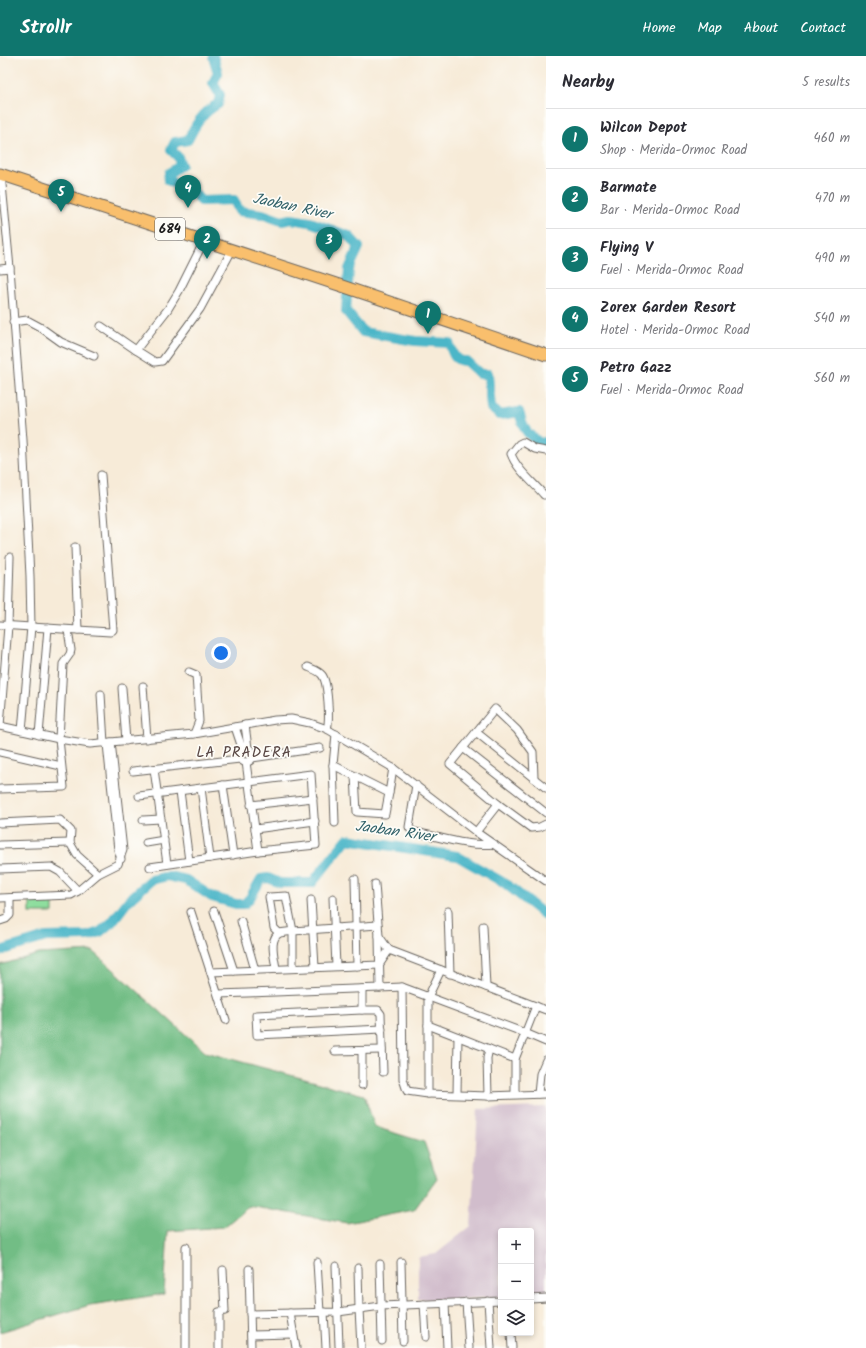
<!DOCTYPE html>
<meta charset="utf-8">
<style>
:root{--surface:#fff;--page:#f2f2f3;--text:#2b2b33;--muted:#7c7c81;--line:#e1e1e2;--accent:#0f766e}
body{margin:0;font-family:Kalam,sans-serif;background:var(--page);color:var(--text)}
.controls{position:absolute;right:12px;bottom:12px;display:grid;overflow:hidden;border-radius:4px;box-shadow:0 2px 6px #0003}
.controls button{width:36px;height:36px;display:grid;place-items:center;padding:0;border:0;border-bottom:1px solid var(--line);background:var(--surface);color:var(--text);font:20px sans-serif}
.you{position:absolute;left:221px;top:597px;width:14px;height:14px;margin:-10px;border:3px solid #fff;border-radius:50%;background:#1a73e8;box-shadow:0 0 0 6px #1a73e833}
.badge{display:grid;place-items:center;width:26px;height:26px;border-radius:50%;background:var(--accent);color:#fff;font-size:13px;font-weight:700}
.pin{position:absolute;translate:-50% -33px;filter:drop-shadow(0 1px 2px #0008)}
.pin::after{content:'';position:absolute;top:21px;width:14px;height:12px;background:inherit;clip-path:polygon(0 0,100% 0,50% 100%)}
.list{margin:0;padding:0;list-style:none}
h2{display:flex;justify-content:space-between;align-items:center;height:52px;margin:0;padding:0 16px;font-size:17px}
h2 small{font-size:13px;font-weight:400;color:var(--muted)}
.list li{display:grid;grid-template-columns:26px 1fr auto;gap:12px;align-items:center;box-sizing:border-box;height:60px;padding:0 16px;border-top:1px solid var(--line)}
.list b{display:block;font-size:15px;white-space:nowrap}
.list p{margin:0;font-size:13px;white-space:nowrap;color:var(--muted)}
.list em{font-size:13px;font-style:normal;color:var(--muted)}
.icon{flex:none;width:22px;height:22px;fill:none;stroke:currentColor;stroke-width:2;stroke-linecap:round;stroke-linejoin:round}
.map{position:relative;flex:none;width:546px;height:1292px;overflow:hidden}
header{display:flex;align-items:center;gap:24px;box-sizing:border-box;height:56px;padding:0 20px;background:var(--accent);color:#fff}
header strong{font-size:19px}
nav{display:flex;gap:22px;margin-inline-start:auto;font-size:14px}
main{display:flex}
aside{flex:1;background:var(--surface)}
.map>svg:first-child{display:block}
.industrial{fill:#d1bdcc}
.green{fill:#8ede9e;stroke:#557d5d}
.forest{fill:#72bd85;stroke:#476c50}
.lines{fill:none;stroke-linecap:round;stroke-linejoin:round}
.river{stroke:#4bb6c8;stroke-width:10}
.minor-casing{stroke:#69645e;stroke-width:9}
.highway-casing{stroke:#69645e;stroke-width:13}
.minor{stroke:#fff;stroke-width:7}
.highway{stroke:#f9bf6d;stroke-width:11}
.labels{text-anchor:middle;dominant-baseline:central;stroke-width:3.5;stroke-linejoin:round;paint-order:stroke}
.shield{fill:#fdfcf7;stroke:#605f5e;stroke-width:1}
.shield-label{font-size:13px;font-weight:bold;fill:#1c1c1c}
.water-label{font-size:15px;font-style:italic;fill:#316169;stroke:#fdfcf7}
.neighbourhood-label{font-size:15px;letter-spacing:1px;fill:#594744;stroke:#fdfcf7}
</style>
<header>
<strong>Strollr</strong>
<nav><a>Home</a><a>Map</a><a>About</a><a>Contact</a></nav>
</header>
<main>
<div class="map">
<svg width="546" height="1292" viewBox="0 0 546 1292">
<rect width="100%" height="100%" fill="#fdfcf7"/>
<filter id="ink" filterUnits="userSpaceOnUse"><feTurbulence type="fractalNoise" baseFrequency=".025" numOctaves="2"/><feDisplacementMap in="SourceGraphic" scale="8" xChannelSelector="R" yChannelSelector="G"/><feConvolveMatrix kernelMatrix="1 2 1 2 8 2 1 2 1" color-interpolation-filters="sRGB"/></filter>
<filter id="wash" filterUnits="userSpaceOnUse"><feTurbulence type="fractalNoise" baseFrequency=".012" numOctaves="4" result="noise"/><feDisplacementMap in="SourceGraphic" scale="16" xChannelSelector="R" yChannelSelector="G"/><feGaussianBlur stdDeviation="0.9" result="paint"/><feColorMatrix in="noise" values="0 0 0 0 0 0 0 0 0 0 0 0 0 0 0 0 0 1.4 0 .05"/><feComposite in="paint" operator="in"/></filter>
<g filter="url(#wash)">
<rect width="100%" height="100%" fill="#f7ebd8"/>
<polygon class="industrial" points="546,1051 546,1238 531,1239 531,1175 501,1175 501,1241 433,1244 418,1243 418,1201 436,1198 471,1170 478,1053"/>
<rect class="green" x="30" y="843" width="23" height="14"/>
<polygon class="forest" points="93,895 205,996 364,1039 375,1071 424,1086 437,1122 414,1154 347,1167 249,1150 224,1171 168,1175 164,1238 90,1249 0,1276 0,909 39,898"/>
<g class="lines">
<g class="river">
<path d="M 213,0 L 218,17 L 213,27 L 220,39 L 218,48 C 203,56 195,69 188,84 L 175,86 L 171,94 L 178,101 L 181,109 L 169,117 L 168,124 L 178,130 L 192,129 L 193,136 L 201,145 L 234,144 L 239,155 L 262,158 L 282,165 L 291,163 L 310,166 L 349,180 L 359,191 L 349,213 L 346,255 L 363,276 L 415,285 L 449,287 C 453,297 453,305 466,305 L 480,318 L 488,318 L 491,352 L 500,359 L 519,356 C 524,373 525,377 540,387 L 546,386"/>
<polyline points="0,895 46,881 88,880 100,876 112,866 128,845 151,824 168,820 186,824 212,841 236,848 244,848 250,842 261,823 268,822 280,827 312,827 347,783 457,800 506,828 546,860"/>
</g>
</g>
</g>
<g filter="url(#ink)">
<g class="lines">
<g class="minor-casing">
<g id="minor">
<polyline points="1,118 10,212 23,384 30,520 31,571 22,675"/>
<polyline points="0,213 10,212"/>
<polyline points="13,266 27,264 40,271 61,286 94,300"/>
<polyline points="101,270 136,294 168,253 179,235 204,185"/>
<polyline points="136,294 155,306 162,305 200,253 232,194"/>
<path d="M 544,439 C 533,426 517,414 511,398 L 519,388 L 523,386 L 535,393 L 546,395"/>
<polyline points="0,569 78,574 75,491"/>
<polyline points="78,574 110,576 113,574 101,419"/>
<path d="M 308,611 C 313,613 319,615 322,619 C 328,626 330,664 327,673"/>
<polyline points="189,616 196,619 199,665 194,678"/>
<polyline points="143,630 147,683"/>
<polyline points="122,632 126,685"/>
<polyline points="101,638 104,687"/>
<polyline points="245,669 248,692"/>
<polyline points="0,670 59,683 90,688 194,678 275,664 291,663 310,667 327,673 393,712 476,776 546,825"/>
<polyline points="0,670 8,570 10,501"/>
<polyline points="235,671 242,692"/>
<polyline points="476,676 546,732"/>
<polyline points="39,679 48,572"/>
<polyline points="107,688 118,794 121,803"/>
<circle cx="246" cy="699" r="7"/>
<polyline points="463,692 546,757"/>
<polyline points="0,696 61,710"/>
<polyline points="252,702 320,692"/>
<polyline points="246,706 258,795"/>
<polyline points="333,709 389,737 393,712"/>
<polyline points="154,713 167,808"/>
<polyline points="133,715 240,703"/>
<polyline points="355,720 357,756 385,758 389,737"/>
<polyline points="534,722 533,696 517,674 495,653 450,708 498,748 531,772 540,771 546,768"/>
<polyline points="223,729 233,799"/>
<path d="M 416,729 L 409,771 L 411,774 L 415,776 C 441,781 468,791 494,788"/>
<polyline points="201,732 210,802"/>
<polyline points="0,733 64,731 59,683 63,608 70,598 71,594 68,574"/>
<polyline points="180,735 189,805"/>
<polyline points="139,740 311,718 316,789 258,795 150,811"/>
<polyline points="251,749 313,742"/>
<polyline points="143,764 161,763"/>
<polyline points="0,767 60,764 71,775 70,787 77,799 98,818"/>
<polyline points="335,767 333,709 336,678"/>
<polyline points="255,773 315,765"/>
<polyline points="476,776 498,748"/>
<polyline points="146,787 164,784"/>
<polyline points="0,789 70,787"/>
<polyline points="0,813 51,811 60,816 78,835"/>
<polyline points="355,823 357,910"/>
<polyline points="375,828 379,880 389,894 546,954"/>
<polyline points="0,842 71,839 78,835 98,818 118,808 123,794 111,686"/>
<polyline points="333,842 336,910"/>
<polyline points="311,844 315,911"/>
<polyline points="214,855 234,915"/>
<polyline points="448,855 450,918"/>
<polyline points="191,856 226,964"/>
<polyline points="0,865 6,863 10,859 10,842"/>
<polyline points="241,865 255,914"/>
<polyline points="483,870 486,931"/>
<polyline points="279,877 274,872 269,841 286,840 293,875 293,912"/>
<path d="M 276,913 C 275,903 268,882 280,877 C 284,876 289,876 293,875 L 378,869"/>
<polyline points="211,916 379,909 389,894"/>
<polyline points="402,931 403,1023 407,1035 428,1038 488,1040 546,1038"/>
<polyline points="380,932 402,931 525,977 546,986"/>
<polyline points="362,933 362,954 378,954 381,958 383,1016"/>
<polyline points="219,938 380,932 379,880"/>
<polyline points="362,954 256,959 257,979 382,973"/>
<polyline points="428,969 515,1003"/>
<polyline points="335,995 382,994"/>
<polyline points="362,995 362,1029"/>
<polyline points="428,1038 428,941 441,914"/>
<polyline points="457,1038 458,981"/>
<polyline points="515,1038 515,1003 536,950"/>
<polyline points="538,1038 540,1018 546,1004"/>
<polyline points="488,1040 487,1002 489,993"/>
<polyline points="317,1206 320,1256"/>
<polyline points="401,1206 403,1285"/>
<polyline points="380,1208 382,1285"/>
<polyline points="336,1210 339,1290"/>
<polyline points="358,1212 359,1253 361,1291"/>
<polyline points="249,1213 251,1292"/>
<polyline points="531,1243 546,1242"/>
<polyline points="488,1245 491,1292"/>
<polyline points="466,1246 469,1292"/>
<polyline points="445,1247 447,1292"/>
<polyline points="424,1248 426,1281"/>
<polyline points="324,1256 326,1292"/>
<polyline points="290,1257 296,1292"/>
<polyline points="250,1258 338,1256 381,1250 501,1245"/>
<polyline points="511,1277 512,1292"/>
<polyline points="251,1279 293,1278"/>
<polyline points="186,1292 186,1191"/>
<polyline points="219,1292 219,1256 225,1255 223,1214"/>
</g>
</g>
<g class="highway-casing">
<polyline id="highway" points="0,118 339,229 546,299"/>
</g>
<use href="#minor" class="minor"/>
<use href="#highway" class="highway"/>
</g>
</g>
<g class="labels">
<rect class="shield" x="155" y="162" width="30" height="22" rx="3"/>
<g class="shield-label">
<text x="170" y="173">684</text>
</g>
<g class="water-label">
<text transform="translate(292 151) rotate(12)">Jaoban River</text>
<text transform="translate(395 776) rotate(8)">Jaoban River</text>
</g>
<g class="neighbourhood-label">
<text x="244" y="697">LA PRADERA</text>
</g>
</g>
</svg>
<div class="controls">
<button>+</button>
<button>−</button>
<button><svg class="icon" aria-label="layers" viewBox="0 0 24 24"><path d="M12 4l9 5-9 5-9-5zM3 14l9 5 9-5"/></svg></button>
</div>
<div class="you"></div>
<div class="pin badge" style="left:428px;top:278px">1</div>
<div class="pin badge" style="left:207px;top:203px">2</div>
<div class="pin badge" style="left:329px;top:204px">3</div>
<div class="pin badge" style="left:188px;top:152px">4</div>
<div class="pin badge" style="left:61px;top:156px">5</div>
</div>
<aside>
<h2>Nearby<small>5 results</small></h2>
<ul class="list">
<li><span class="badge">1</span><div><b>Wilcon Depot</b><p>Shop · Merida-Ormoc Road</p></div><em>460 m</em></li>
<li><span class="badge">2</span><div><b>Barmate</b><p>Bar · Merida-Ormoc Road</p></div><em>470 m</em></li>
<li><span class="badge">3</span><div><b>Flying V</b><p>Fuel · Merida-Ormoc Road</p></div><em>490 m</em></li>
<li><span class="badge">4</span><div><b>Zorex Garden Resort</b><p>Hotel · Merida-Ormoc Road</p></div><em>540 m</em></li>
<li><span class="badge">5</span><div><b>Petro Gazz</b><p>Fuel · Merida-Ormoc Road</p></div><em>560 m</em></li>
</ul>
</aside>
</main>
